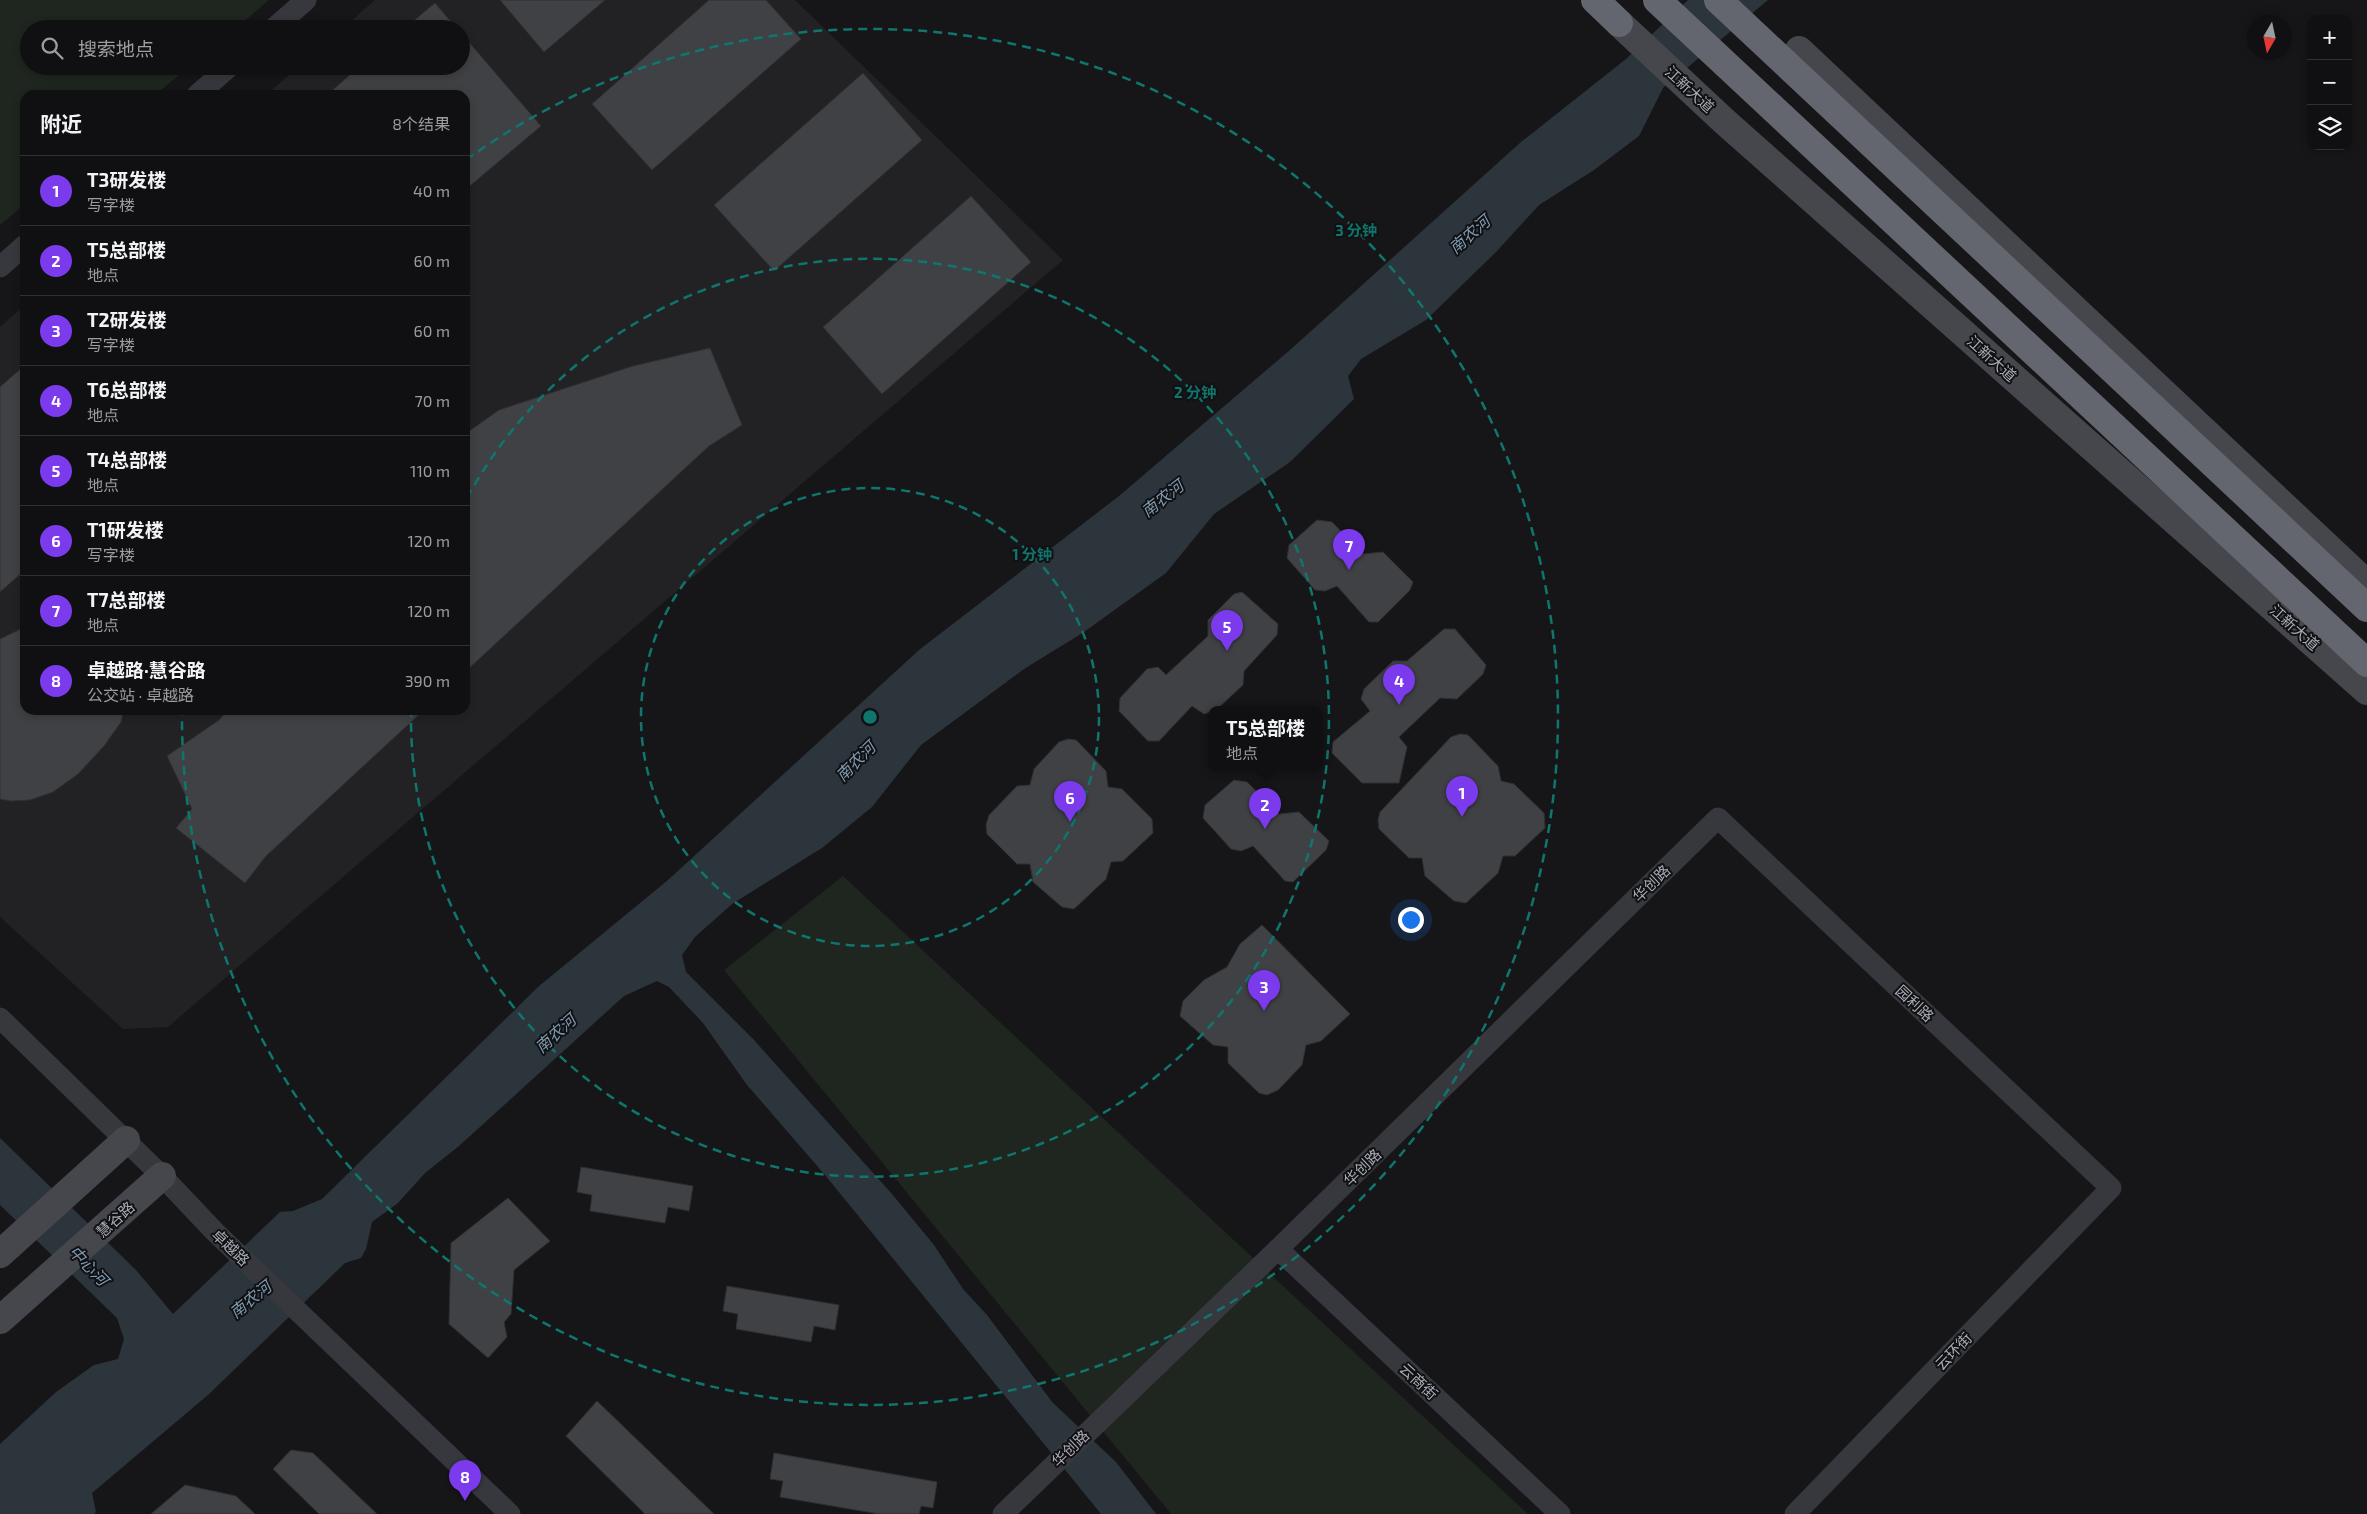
<!DOCTYPE html>
<html lang="zh">
<meta charset="utf-8">
<style>
:root{--surface:#101012;--page:#1e1e20;--text:#f1f3f6;--muted:#9c9d9f;--line:#303032;--accent:#7c3aed}
body{margin:0;font-family:"Exo 2","Noto Sans SC",sans-serif;background:var(--page);color:var(--text)}
.controls{position:absolute;right:15px;top:15px;display:grid;overflow:hidden;border-radius:10px;box-shadow:0 2px 8px #0003}
.controls button{width:45px;height:45px;display:grid;place-items:center;padding:0;border:0;border-bottom:1px solid var(--line);background:var(--surface);color:var(--text);font:25px sans-serif}
.compass{position:absolute;left:2247px;top:15px;width:45px;height:45px;border-radius:50%;background:var(--surface);box-shadow:0 2px 8px #0003;rotate:189deg}
.you{position:absolute;left:1410px;top:919px;width:18px;height:18px;margin:-12px;border:4px solid #fff;border-radius:50%;background:#1a73e8;box-shadow:0 0 0 8px #1a73e833}
.badge{display:grid;place-items:center;width:32px;height:32px;border-radius:50%;background:var(--accent);color:#fff;font-size:16px;font-weight:700}
.pin{position:absolute;translate:-50% -41px;filter:drop-shadow(0 1px 2px #0008)}
.pin::after{content:'';position:absolute;top:26px;width:18px;height:15px;background:inherit;clip-path:polygon(0 0,100% 0,50% 100%)}
.popup{position:absolute;left:1208px;top:706px;width:115px;height:65px;box-sizing:border-box;display:grid;place-content:center;border-radius:10px;background:var(--surface);filter:drop-shadow(0 1px 4px #0005);font-size:16px;white-space:nowrap;color:var(--muted)}
.popup b{font-size:19px;color:var(--text)}
.popup::after{content:'';position:absolute;left:50%;top:100%;margin-left:-10px;border:10px solid transparent;border-top-color:var(--surface)}
.list{margin:0;padding:0;list-style:none}
h2{display:flex;justify-content:space-between;align-items:center;height:65px;margin:0;padding:0 20px;font-size:21px}
h2 small{font-size:16px;font-weight:400;color:var(--muted)}
.list li{display:grid;grid-template-columns:32px 1fr auto;gap:15px;align-items:center;box-sizing:border-box;height:70px;padding:0 20px;border-top:1px solid var(--line)}
.list b{display:block;font-size:19px;white-space:nowrap}
.list p{margin:0;font-size:16px;white-space:nowrap;color:var(--muted)}
.list em{font-size:16px;font-style:normal;color:var(--muted)}
.icon{flex:none;width:28px;height:28px;fill:none;stroke:currentColor;stroke-width:2;stroke-linecap:round;stroke-linejoin:round}
.map{position:relative;flex:none;width:2367px;height:1514px;overflow:hidden}
.search{position:absolute;background:var(--surface);box-shadow:0 2px 8px #0003;left:20px;top:20px;width:450px;height:55px;display:flex;align-items:center;gap:12px;box-sizing:border-box;padding:0 18px;border-radius:28px;color:var(--muted);font-size:19px}
.panel{position:absolute;background:var(--surface);box-shadow:0 2px 8px #0003;left:20px;top:90px;width:450px;height:625px;border-radius:15px}
.map>svg:first-child{display:block}
.built{fill:#222225}
.green{fill:#1e261f}
.water{fill:#2c353c}
.building{fill:#404145;stroke:#303034}
.lines{fill:none;stroke-linecap:round;stroke-linejoin:round}
.street{stroke:#37383d;stroke-width:21}
.secondary{stroke:#45474d;stroke-width:28}
.highway{stroke:#63666e;stroke-width:28}
.ring{fill:none;stroke:#0f766e;stroke-width:2.5;stroke-dasharray:9 6}
.labels{text-anchor:middle;dominant-baseline:central;stroke-width:4;stroke-linejoin:round;paint-order:stroke}
.street-label{font-size:15px;fill:#a8adb8;stroke:#111113}
.water-label{font-size:16px;font-style:italic;fill:#7f9bb3;stroke:#111113}
.centre{fill:#0f766e;stroke:#111113;stroke-width:2.5}
.ring-label{font-size:15px;text-anchor:middle;font-weight:bold;fill:#0f766e;stroke:#111113;stroke-width:4;stroke-linejoin:round;paint-order:stroke}
</style>
<div class="map">
<svg width="2367" height="1514" viewBox="0 0 2367 1514">
<rect width="100%" height="100%" fill="#161618"/>
<polygon class="built" points="375,0 795,0 1063,260 168,1027 123,1029 0,917 0,327 25,305 25,710 465,710 465,95 266,95 299,66 461,66 461,29 342,29"/>
<g class="green">
<polygon points="0,0 269,0 235,29 29,29 29,66 190,66 155,95 25,95 25,204 0,225"/>
<polygon points="843,876 1528,1514 1171,1514 724,970"/>
</g>
<polygon class="water" points="1688,0 1768,0 1663,88 1639,136 1594,170 1539,205 1496,252 1426,320 1361,359 1348,376 1354,399 1290,462 1214,514 1166,573 1084,632 1024,669 921,745 872,807 822,848 732,904 695,937 682,955 686,972 754,1040 892,1194 934,1245 963,1289 987,1315 1053,1403 1116,1462 1156,1514 1101,1514 825,1175 747,1085 703,1023 669,987 657,981 624,996 459,1146 425,1173 398,1203 372,1222 366,1249 361,1258 345,1263 208,1395 92,1493 96,1512 94,1514 0,1514 0,1444 56,1392 94,1365 118,1359 124,1339 117,1318 0,1205 0,1138 136,1270 173,1314 280,1212 293,1211 322,1199 538,987 668,880 919,650 1119,496 1290,350 1521,142 1626,59"/>
<g class="building">
<polygon points="500,0 605,0 544,52"/>
<polygon points="709,0 766,0 801,39 652,170 592,104"/>
<polygon points="435,3 457,29 404,29"/>
<polygon points="461,33 541,126 465,190 465,95 327,95 360,66 461,66"/>
<polygon points="863,73 922,140 774,271 714,205"/>
<polygon points="971,196 1031,262 882,394 823,327"/>
<polygon points="710,348 742,425 709,446 465,672 465,434 499,410 633,366"/>
<polygon points="25,365 25,570 0,592 0,387"/>
<polygon points="1317,520 1332,522 1363,554 1383,552 1413,582 1410,590 1378,622 1369,622 1337,586 1325,591 1315,590 1287,558 1289,545"/>
<polygon points="1242,592 1278,624 1277,635 1244,671 1243,685 1216,710 1204,714 1192,706 1159,741 1148,741 1119,711 1120,698 1147,669 1158,667 1166,675 1208,636 1208,620 1234,594"/>
<polygon points="25,627 25,710 124,710 121,722 104,746 78,774 53,792 30,800 11,801 0,799 0,639"/>
<polygon points="1444,629 1455,629 1486,665 1483,674 1457,699 1440,698 1399,737 1407,747 1399,783 1362,783 1332,753 1333,742 1370,711 1361,699 1364,689 1393,661 1407,661"/>
<polygon points="228,710 424,710 266,856 245,883 176,828 192,809 167,756 219,720"/>
<polygon points="1460,734 1468,735 1498,766 1501,781 1514,784 1544,813 1545,828 1515,856 1503,856 1498,873 1466,903 1454,901 1425,876 1422,858 1409,858 1379,829 1378,820 1380,812 1451,737"/>
<polygon points="1068,739 1076,740 1106,771 1108,787 1122,789 1152,819 1153,833 1123,861 1111,862 1106,879 1074,909 1062,907 1033,882 1030,864 1017,864 987,834 986,825 989,815 1017,786 1030,785 1034,769 1059,742"/>
<polygon points="1234,780 1247,782 1279,814 1299,812 1329,841 1326,850 1293,882 1285,881 1253,846 1241,851 1231,849 1203,818 1205,805"/>
<polygon points="1262,925 1350,1014 1321,1041 1306,1045 1302,1065 1278,1090 1267,1095 1259,1093 1228,1063 1228,1047 1213,1045 1180,1016 1183,1001 1204,980 1227,967 1240,944"/>
<polygon points="581,1167 693,1186 689,1211 668,1207 665,1223 590,1211 592,1195 577,1192"/>
<polygon points="508,1198 550,1241 514,1270 511,1314 504,1322 507,1337 488,1358 449,1324 451,1243"/>
<polygon points="727,1286 839,1305 835,1330 814,1326 811,1342 736,1329 738,1314 723,1311"/>
<polygon points="597,1401 714,1514 645,1514 566,1436"/>
<polygon points="291,1450 313,1453 377,1514 319,1514 273,1469"/>
<polygon points="774,1453 937,1482 933,1508 921,1506 919,1514 879,1514 780,1497 783,1481 770,1479"/>
<polygon points="185,1485 236,1496 255,1514 151,1514"/>
</g>
<g class="lines">
<g class="street">
<polyline points="273,29 306,0"/>
<polyline points="197,95 230,66"/>
<polyline points="0,267 25,245"/>
<polyline points="0,1018 162,1176 215,1232 510,1514"/>
<polyline points="1278,1249 1560,1514"/>
<polyline points="1003,1514 1278,1249 1718,818 2111,1188 1795,1514"/>
</g>
<g class="secondary">
<polyline points="1619,23 1724,121 2367,691"/>
<polyline points="1799,50 2367,584"/>
<polyline points="0,1254 126,1140"/>
<polyline points="0,1320 162,1176"/>
</g>
<g class="highway">
<polyline points="1595,0 1619,23"/>
<polyline points="1657,0 2367,663"/>
<polyline points="1718,0 2367,608"/>
</g>
</g>
<g class="ring">
<circle cx="870" cy="717" r="229"/>
<path d="M467 498A459 459 0 1 1 411 713"/>
<path d="M466 160A688 688 0 1 1 182 711"/>
</g>
<g class="labels">
<g class="street-label">
<text transform="translate(1690 89) rotate(43)">江新大道</text>
<text transform="translate(1992 358) rotate(42)">江新大道</text>
<text transform="translate(2295 627) rotate(42)">江新大道</text>
<text transform="translate(1651 883) rotate(-44)">华创路</text>
<text transform="translate(1915 1003) rotate(43)">园利路</text>
<text transform="translate(1362 1167) rotate(-44)">华创路</text>
<text transform="translate(115 1219) rotate(-42)">慧谷路</text>
<text transform="translate(231 1247) rotate(44)">卓越路</text>
<text transform="translate(1953 1351) rotate(-46)">云环街</text>
<text transform="translate(1419 1381) rotate(43)">云商街</text>
<text transform="translate(1070 1448) rotate(-44)">华创路</text>
</g>
<g class="water-label">
<text transform="translate(1469 234) rotate(-41)">南农河</text>
<text transform="translate(1162 498) rotate(-38)">南农河</text>
<text transform="translate(855 761) rotate(-45)">南农河</text>
<text transform="translate(555 1033) rotate(-42)">南农河</text>
<text transform="translate(89 1265) rotate(46)">中心河</text>
<text transform="translate(250 1299) rotate(-39)">南农河</text>
</g>
</g>
<circle cx="870" cy="717" r="8" class="centre"/>
<g class="ring-label">
<text x="1356" y="236">3 分钟</text>
<text x="1195" y="398">2 分钟</text>
<text x="1032" y="560">1 分钟</text>
</g>
</svg>
<div class="controls">
<button>+</button>
<button>−</button>
<button><svg class="icon" aria-label="layers" viewBox="0 0 24 24"><path d="M12 4l9 5-9 5-9-5zM3 14l9 5 9-5"/></svg></button>
</div>
<svg class="compass" viewBox="-18 -18 36 36"><path d="M0-13l5 13h-10z" fill="#e53935"/><path d="M0 13l5-13h-10z" fill="#9c9d9f"/></svg>
<div class="you"></div>
<div class="pin badge" style="left:1462px;top:817px">1</div>
<div class="pin badge" style="left:1265px;top:829px">2</div>
<div class="popup"><b>T5总部楼</b>地点</div>
<div class="pin badge" style="left:1264px;top:1011px">3</div>
<div class="pin badge" style="left:1399px;top:705px">4</div>
<div class="pin badge" style="left:1227px;top:651px">5</div>
<div class="pin badge" style="left:1070px;top:822px">6</div>
<div class="pin badge" style="left:1349px;top:570px">7</div>
<div class="pin badge" style="left:465px;top:1501px">8</div>
<div class="search"><svg class="icon" aria-label="search" viewBox="0 0 24 24"><circle cx="10" cy="10" r="6"/><path d="M15 15l6 6"/></svg>搜索地点</div>
<section class="panel">
<h2>附近<small>8个结果</small></h2>
<ul class="list">
<li><span class="badge">1</span><div><b>T3研发楼</b><p>写字楼</p></div><em>40 m</em></li>
<li><span class="badge">2</span><div><b>T5总部楼</b><p>地点</p></div><em>60 m</em></li>
<li><span class="badge">3</span><div><b>T2研发楼</b><p>写字楼</p></div><em>60 m</em></li>
<li><span class="badge">4</span><div><b>T6总部楼</b><p>地点</p></div><em>70 m</em></li>
<li><span class="badge">5</span><div><b>T4总部楼</b><p>地点</p></div><em>110 m</em></li>
<li><span class="badge">6</span><div><b>T1研发楼</b><p>写字楼</p></div><em>120 m</em></li>
<li><span class="badge">7</span><div><b>T7总部楼</b><p>地点</p></div><em>120 m</em></li>
<li><span class="badge">8</span><div><b>卓越路·慧谷路</b><p>公交站 · 卓越路</p></div><em>390 m</em></li>
</ul>
</section>
</div>
